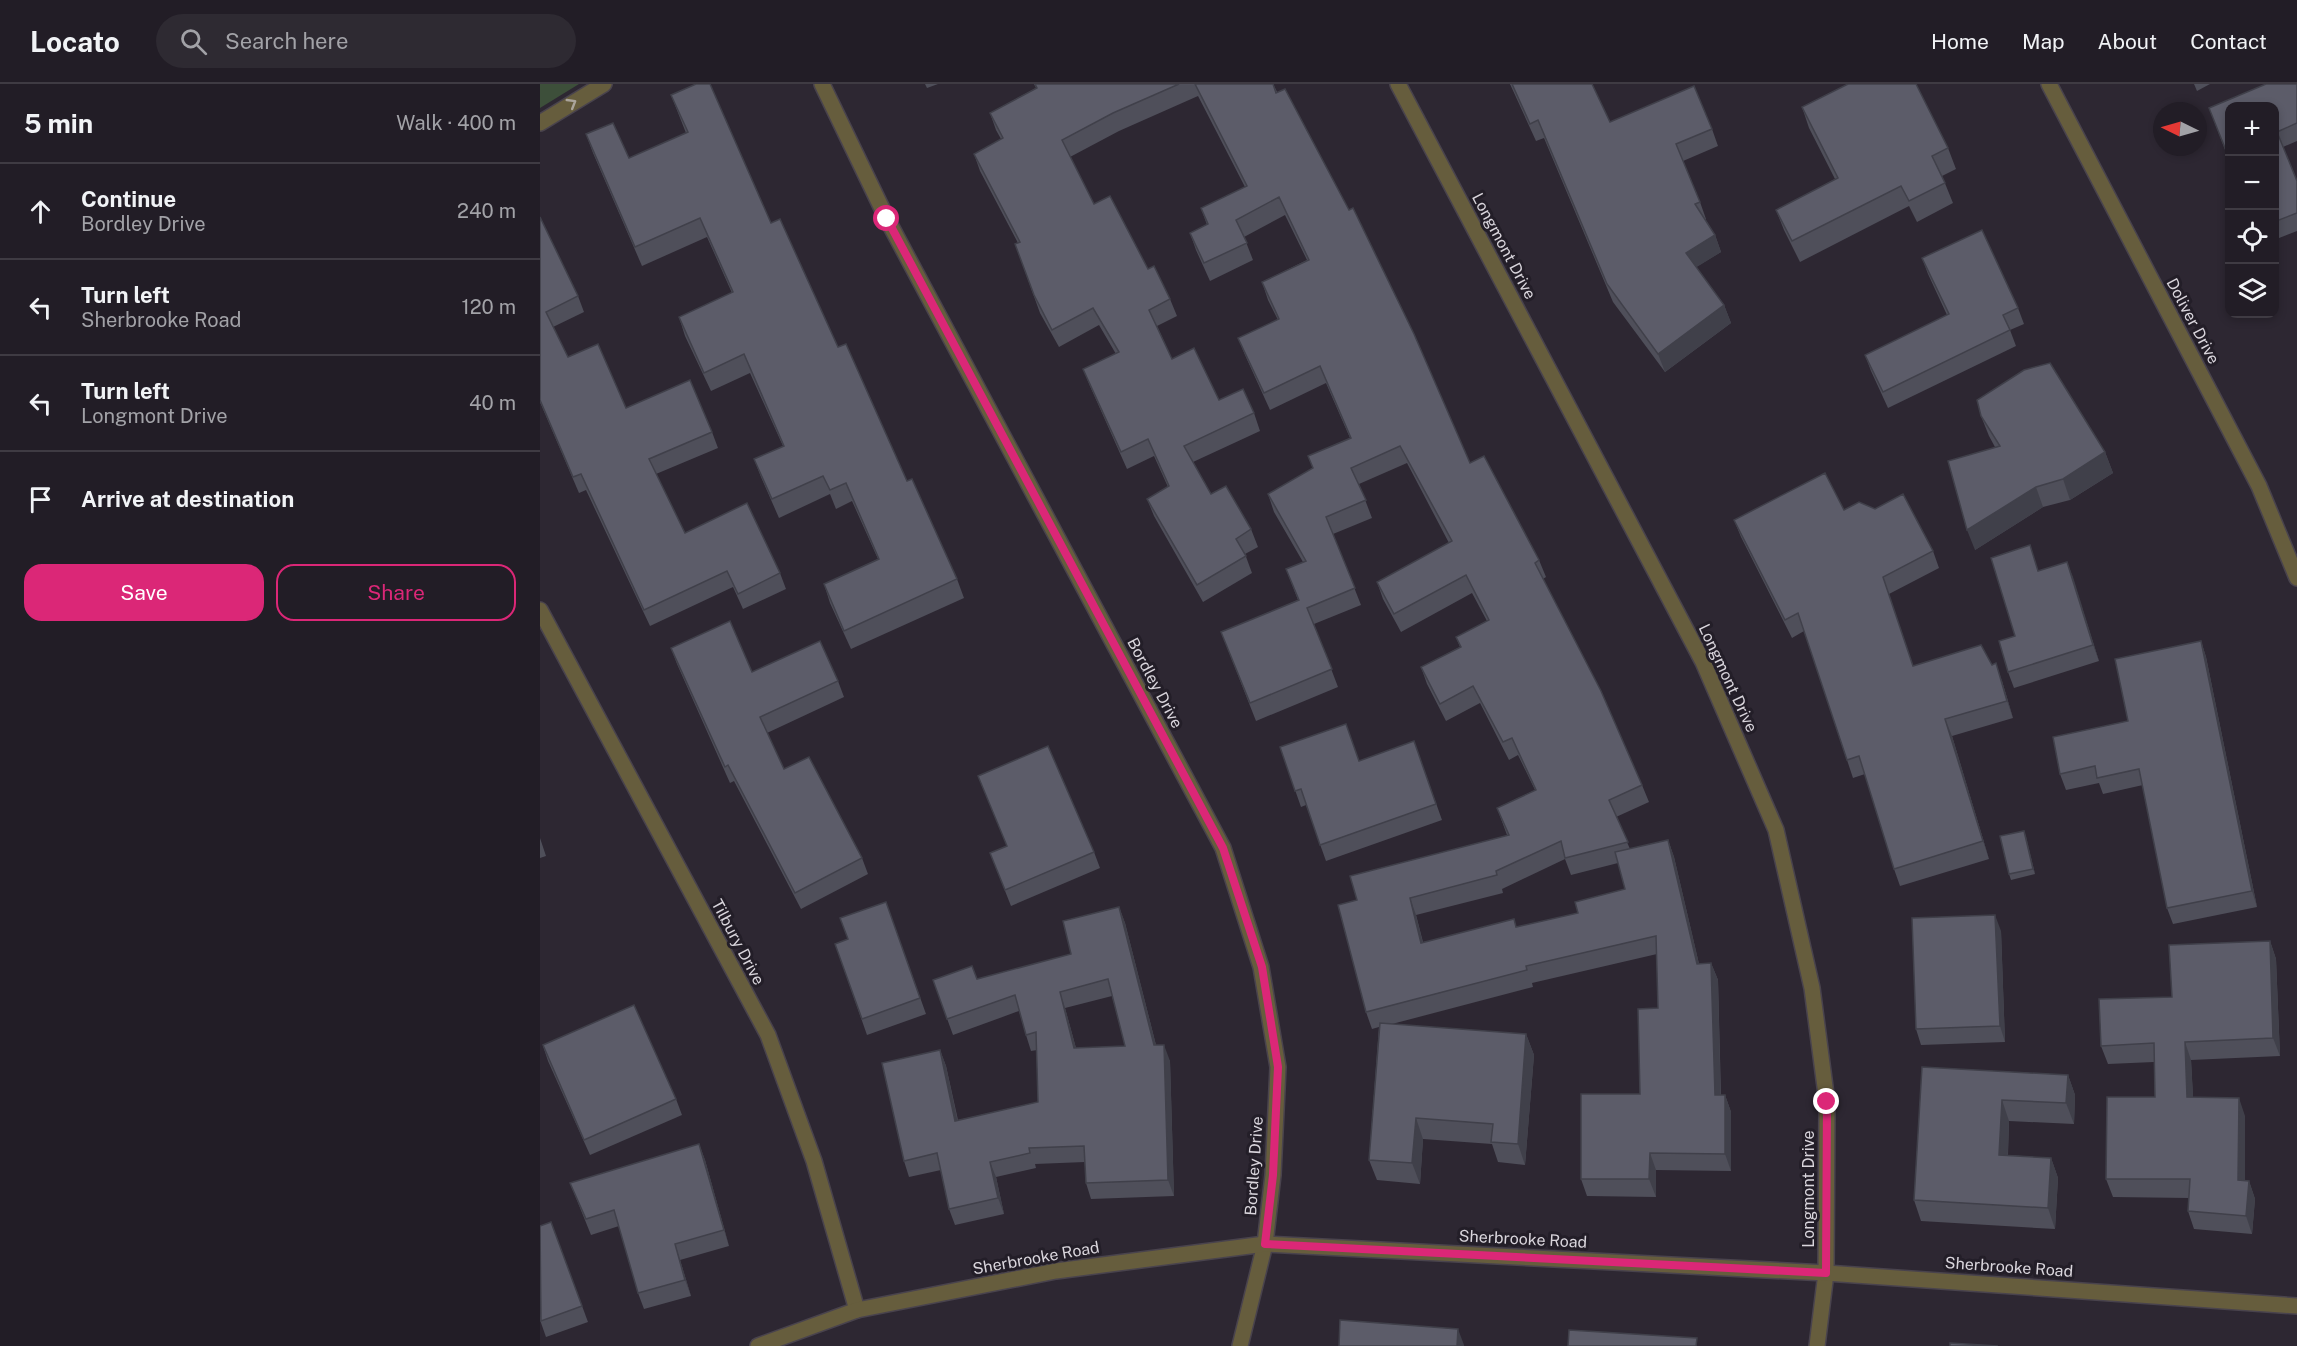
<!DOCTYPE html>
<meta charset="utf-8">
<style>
:root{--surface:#221d26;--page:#2e2a32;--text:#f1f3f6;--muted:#a2a2a7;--line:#3f3b43;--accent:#db2777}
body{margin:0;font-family:"Public Sans",sans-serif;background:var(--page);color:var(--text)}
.controls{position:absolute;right:18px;top:18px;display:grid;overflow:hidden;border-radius:12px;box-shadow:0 3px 9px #0003}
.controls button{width:54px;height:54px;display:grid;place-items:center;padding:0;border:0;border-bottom:2px solid var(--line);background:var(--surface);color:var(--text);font:30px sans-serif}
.compass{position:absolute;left:1613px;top:18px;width:54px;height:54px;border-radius:50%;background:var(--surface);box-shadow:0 3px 9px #0003;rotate:275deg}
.stop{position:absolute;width:18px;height:18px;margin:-14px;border:4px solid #db2777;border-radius:50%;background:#fff}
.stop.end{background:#db2777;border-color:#fff;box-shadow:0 2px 6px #0008}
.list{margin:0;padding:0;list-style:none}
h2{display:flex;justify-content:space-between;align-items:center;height:78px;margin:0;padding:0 24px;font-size:26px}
h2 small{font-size:20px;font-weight:400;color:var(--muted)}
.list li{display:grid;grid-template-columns:39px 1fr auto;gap:18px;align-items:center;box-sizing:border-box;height:96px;padding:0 24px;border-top:2px solid var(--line)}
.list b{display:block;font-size:22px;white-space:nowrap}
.list p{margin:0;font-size:20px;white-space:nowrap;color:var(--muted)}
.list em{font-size:20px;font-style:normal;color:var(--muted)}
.actions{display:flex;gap:12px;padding:18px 24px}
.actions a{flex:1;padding:14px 0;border:2px solid var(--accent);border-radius:18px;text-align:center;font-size:21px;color:var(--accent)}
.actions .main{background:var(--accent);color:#fff}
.icon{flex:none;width:33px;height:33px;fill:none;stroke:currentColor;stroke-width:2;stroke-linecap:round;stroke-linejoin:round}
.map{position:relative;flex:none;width:1757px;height:1262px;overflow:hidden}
header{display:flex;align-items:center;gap:36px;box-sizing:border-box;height:84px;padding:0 30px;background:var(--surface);border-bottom:2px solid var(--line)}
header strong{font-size:28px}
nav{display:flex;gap:33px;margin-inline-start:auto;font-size:21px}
.search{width:420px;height:54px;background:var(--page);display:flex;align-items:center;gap:15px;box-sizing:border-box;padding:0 21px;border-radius:33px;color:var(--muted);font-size:22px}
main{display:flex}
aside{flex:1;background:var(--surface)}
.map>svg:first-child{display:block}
.green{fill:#3d4f3a}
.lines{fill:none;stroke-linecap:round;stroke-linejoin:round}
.minor-casing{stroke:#49434d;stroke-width:18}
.minor{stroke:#665d3d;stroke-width:15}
.wall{fill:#4f4f5a;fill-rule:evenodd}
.shaded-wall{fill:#40404a}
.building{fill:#5c5c69;stroke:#40404a;stroke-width:1.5;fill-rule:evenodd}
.oneway{stroke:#aba59c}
.route{stroke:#db2777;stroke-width:8}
.labels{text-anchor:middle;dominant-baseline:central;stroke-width:6;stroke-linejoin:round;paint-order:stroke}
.street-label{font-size:16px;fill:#d9d5dc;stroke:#231e28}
</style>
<header>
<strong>Locato</strong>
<div class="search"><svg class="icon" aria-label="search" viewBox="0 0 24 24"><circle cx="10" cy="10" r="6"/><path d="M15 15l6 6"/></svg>Search here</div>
<nav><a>Home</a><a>Map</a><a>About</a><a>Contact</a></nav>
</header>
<main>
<aside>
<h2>5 min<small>Walk · 400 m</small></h2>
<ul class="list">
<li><svg class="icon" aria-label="ahead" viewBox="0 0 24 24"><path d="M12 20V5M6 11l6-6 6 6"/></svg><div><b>Continue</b><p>Bordley Drive</p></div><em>240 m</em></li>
<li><svg class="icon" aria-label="left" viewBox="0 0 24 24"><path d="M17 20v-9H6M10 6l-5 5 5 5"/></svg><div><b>Turn left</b><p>Sherbrooke Road</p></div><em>120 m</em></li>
<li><svg class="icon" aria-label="left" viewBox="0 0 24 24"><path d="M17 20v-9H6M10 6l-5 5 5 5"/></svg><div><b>Turn left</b><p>Longmont Drive</p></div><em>40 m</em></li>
<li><svg class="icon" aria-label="arrive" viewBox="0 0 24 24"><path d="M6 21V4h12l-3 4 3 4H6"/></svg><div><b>Arrive at destination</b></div></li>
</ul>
<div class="actions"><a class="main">Save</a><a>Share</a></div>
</aside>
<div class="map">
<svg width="1757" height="1262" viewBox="0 0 1757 1262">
<rect width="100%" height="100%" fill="#2d2732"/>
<polygon class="green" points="0,0 39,0 0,24"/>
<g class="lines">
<g class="minor-casing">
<g id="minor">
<polyline points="282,0 347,135 683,764 721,883 738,983 733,1091 725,1160 700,1262"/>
<polyline points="858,0 1163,578 1236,746 1272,904 1287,1018 1286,1189 1277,1262"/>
<polyline points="1509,0 1719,402 1757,494"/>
<polyline points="0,39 64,0"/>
<polyline points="0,526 228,951 274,1077 317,1226"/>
<polyline points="218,1262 317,1226 516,1187 725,1160 1286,1189 1757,1222"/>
</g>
</g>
<use href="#minor" class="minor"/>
</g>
<g class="wall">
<polygon points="385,0 398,0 387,4"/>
<path d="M 494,0 L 733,0 L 930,379 L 999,476 L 1006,493 L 1003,495 L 1102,701 L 1109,718 L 1076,733 L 1090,765 L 1128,756 L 1134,773 L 1159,880 L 1171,879 L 1178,896 L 1181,1011 L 1185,1011 L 1191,1028 L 1191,1087 L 1116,1086 L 1116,1113 L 1047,1112 L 1041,1095 L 1100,1010 L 1118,924 L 1117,870 L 992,899 L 993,903 L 852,940 L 986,950 L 994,971 L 985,1081 L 958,1078 L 952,1060 L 883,1055 L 880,1100 L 837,1096 L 829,1076 L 839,943 L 832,945 L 826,928 L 817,816 L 967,751 L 957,724 L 995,706 L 978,671 L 969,676 L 940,619 L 906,637 L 887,600 L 881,583 L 920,563 L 916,553 L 947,537 L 932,509 L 861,548 L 843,515 L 837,498 L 909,459 L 867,379 L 819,400 L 832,434 L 793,450 L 821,521 L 774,540 L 798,603 L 716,637 L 681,548 L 758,516 L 746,485 L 763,478 L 734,428 L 728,410 L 773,384 L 768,372 L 810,354 L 786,299 L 730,326 L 705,271 L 698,254 L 738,236 L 728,216 L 722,198 L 767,176 L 745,131 L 704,153 L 713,176 L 670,197 L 656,166 L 650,149 L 667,141 L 661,124 L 705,103 L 658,12 L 579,47 L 530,73 L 554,120 L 608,185 L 630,215 L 637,232 L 617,242 L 632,275 L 679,316 L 714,329 L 720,347 L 653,378 L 671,410 L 711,445 L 718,463 L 705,470 L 712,489 L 663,518 L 614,432 L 607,415 L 628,403 L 614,372 L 587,385 L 550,302 L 543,285 L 576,270 L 559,241 L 519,263 L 500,229 L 475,160 L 478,159 L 440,87 L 434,70 L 461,55 L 456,46 L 450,29 L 496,4 ZM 1025,775 L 1031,791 L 1078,779 L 1085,805 L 1038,829 L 977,843 L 883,858 L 876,831 L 963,809 L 962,805 Z"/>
<polygon points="970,0 1052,0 1070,38 1172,45 1178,62 1143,77 1160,118 1166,135 1165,135 1175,151 1181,168 1156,183 1184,221 1191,239 1125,288 1073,218 1004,54 996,57"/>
<polygon points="1654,0 1670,0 1657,7"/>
<polygon points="1757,0 1757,57 1743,63 1757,97 1757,147 1734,156 1734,22 1689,22 1689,76 1669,24"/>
<polygon points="131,11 231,139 298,263 367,397 417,495 424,514 311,565 290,519 284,500 338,475 312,417 296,425 290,410 239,434 221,393 214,375 243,362 210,289 171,307 145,252 139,233 192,209 167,153 102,182 53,69 46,50 89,74 146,49"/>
<polygon points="1262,23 1408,64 1416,85 1402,92 1413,119 1377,138 1369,122 1260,178 1244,146 1236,126 1295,95 1269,44"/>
<polygon points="0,133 38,212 44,228 13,243 28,273 86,324 172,348 178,364 116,390 145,449 240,489 246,505 203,525 193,503 110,542 46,406 39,409 0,318"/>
<polygon points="1382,174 1478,224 1484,240 1470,246 1476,262 1348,324 1331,287 1325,271 1407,231 1388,190"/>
<polygon points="1441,332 1565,368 1573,389 1530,416 1503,423 1435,466 1455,363 1449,352"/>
<polygon points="1304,426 1393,467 1399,484 1349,510 1373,582 1452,581 1462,597 1473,634 1412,652 1449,775 1360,802 1354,785 1325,690 1313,694 1264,547 1252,554 1201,453 1194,436"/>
<polygon points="1527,478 1559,577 1474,604 1468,588 1475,552 1499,487"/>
<polygon points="1661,557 1666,573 1717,823 1633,840 1627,824 1603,701 1563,710 1559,699 1526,706 1520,690 1588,637"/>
<polygon points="131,564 212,588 298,597 304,613 227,649 244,685 322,774 328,790 261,825 194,697 190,699 137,580"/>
<polygon points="874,657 902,736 786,777 766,721 761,723 740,663 819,677"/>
<polygon points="438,692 554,768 560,784 471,822 450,769 467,762"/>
<polygon points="1484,747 1495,790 1471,796 1469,790"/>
<polygon points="0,754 6,772 0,774"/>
<polygon points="346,818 386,930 327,951 295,860 308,855"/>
<path d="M 579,823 L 585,839 L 616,961 L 630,977 L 634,1112 L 551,1115 L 546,1099 L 545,1078 L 495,1080 L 496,1084 L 456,1093 L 464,1130 L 415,1141 L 409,1125 L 401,1086 L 369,1093 L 364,1077 L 400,966 L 406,982 L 418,1036 L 498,1018 L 497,966 L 491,967 L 486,951 L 479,927 L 413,951 L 393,896 L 437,895 L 531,870 ZM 572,912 L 585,962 L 536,964 L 525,924 Z"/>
<polygon points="1461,847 1465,958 1381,961 1376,945"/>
<polygon points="1730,857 1736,875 1740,972 1651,976 1653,1013 1705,1032 1705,1097 1709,1097 1715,1115 1712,1150 1654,1145 1648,1127 1649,1114 1573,1113 1566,1095 1615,1013 1614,978 1568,980 1561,962 1632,913"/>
<polygon points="3,962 136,1015 142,1031 50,1071 8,977"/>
<polygon points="1382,983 1528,991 1535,1011 1534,1040 1469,1037 1468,1071 1511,1074 1518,1094 1515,1145 1381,1137 1374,1116"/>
<polygon points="159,1060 165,1076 189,1162 140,1176 151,1212 104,1225 98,1209 79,1142 51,1151 30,1099"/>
<polygon points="11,1138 48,1238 6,1253 0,1236"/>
</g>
<g class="shaded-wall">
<polygon points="1175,151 1181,168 1152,186 1146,169"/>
<polygon points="1184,221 1191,239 1125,288 1118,270"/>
<polygon points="1565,368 1573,389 1530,416 1523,395"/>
<polygon points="1496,403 1503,423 1435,466 1427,446"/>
<polygon points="1527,478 1533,493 1559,577 1553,561"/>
<polygon points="1661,557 1666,573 1717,823 1712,807"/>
<polygon points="1456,579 1462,597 1473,634 1467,617"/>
<polygon points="1405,635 1412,652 1449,775 1443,757"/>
<polygon points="1484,747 1486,752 1495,790 1493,785"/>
<polygon points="1128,756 1134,773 1163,897 1157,880"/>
<polygon points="870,814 876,831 887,876 881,859"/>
<polygon points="579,823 585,839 620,977 614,961"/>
<polygon points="1455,831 1461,847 1465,958 1460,942"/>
<polygon points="1730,857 1736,875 1740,972 1733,954"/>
<polygon points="1171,879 1178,896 1181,1028 1175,1011"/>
<polygon points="520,908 525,924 540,979 534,964"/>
<polygon points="986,950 994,971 985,1081 978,1060"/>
<polygon points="1645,958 1651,976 1654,1031 1647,1013"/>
<polygon points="624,961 630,977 634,1112 628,1096"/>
<polygon points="400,966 406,982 421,1053 415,1037"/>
<polygon points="1528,991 1535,1011 1534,1040 1526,1019"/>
<polygon points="1185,1011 1191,1028 1191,1087 1185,1070"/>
<polygon points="1699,1014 1705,1032 1705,1115 1698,1096"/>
<polygon points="1462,1016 1469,1037 1467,1091 1459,1071"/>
<polygon points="876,1034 883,1055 880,1100 872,1079"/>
<polygon points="159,1060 165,1076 189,1162 184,1146"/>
<polygon points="1110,1069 1116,1086 1116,1113 1109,1095"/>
<polygon points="1511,1074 1518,1094 1515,1145 1508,1124"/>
<polygon points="450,1078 456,1093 464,1130 458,1114"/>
<polygon points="1709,1097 1715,1115 1712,1150 1706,1132"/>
<polygon points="135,1160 140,1176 151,1212 145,1196"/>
<polygon points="918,1245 924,1261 924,1262 917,1262"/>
</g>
<g class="building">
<polygon points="156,0 170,0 231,139 240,135 298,263 306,260 367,397 372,395 417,495 304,547 284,500 339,475 306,399 290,406 283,392 232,415 214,375 244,362 204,270 164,289 139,233 193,208 160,134 95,163 46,50 73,39 89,74 148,48 131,11"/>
<polygon points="495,0 639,0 573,29 522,56 554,120 570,112 608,185 614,182 630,215 609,226 632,275 654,264 679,316 703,305 714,329 644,362 671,410 686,402 711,445 696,455 706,472 657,501 607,415 629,402 608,355 581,368 543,285 579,268 553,224 512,246 494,211 475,160 480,158 434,70 463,54 450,29 497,4"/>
<polygon points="655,0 733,0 736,9 745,5 809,126 813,124 874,250 930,379 944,372 999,476 995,479 1061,607 1102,701 1069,716 1088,758 1025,774 1021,757 956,787 957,791 870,814 881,859 974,835 976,843 1038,829 1035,818 1085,805 1075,768 1128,756 1157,880 1171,879 1175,1011 1185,1011 1185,1070 1110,1069 1109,1095 1041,1095 1041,1010 1100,1010 1098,925 1118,924 1116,852 986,882 987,886 826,928 798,821 817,816 810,792 969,751 957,724 996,706 972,654 963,658 933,602 900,620 881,583 921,563 916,553 949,536 926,491 854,530 837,498 912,457 860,362 811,384 826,416 786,433 815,504 767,524 792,585 710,619 681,548 759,516 746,485 766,477 728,410 773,384 768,372 811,354 780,282 724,309 698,254 739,235 722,198 769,176 739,113 696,136 707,159 664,179 650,149 668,140 661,124 707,102"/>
<polygon points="972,0 1052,0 1070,38 1154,2 1172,45 1136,60 1160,118 1155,120 1175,151 1146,169 1184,221 1118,270 1067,200 998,36 990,40"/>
<polygon points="1308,0 1376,0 1408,64 1392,72 1405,99 1369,117 1361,102 1252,157 1236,126 1298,94 1262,23"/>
<polygon points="1726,0 1757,0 1757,39 1737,48 1757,97 1757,129 1734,138 1734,22 1689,22 1689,74 1669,24"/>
<polygon points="0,133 38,212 6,228 28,273 58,260 86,324 150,296 172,348 109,375 145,449 207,419 240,489 198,510 187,487 104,526 41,390 33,393 0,316"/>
<polygon points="1442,146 1478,224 1463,231 1470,246 1343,308 1325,271 1409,230 1382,174"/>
<polygon points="1510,279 1565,368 1523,395 1496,403 1427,446 1408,377 1460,362 1441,332 1437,316 1484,286"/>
<polygon points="1285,389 1304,426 1319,418 1335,425 1363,410 1393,467 1343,493 1373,582 1441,561 1452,581 1456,579 1467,617 1405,635 1443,757 1354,785 1319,672 1307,676 1258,529 1245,536 1194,436"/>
<polygon points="1490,461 1498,487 1527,478 1553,561 1468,588 1459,557 1475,552 1451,474"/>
<polygon points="190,537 212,588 280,557 298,597 220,633 244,685 269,673 322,774 255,809 188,681 185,683 131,564"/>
<polygon points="1661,557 1712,807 1627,824 1599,685 1557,694 1555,682 1520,690 1513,653 1588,637 1575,575"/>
<polygon points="806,640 819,677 874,657 896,720 780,761 761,705 755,707 740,663"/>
<polygon points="508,662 554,768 465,806 450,769 467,762 438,692"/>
<polygon points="1484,747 1493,785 1469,790 1460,752"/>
<polygon points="346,818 380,914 322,935 295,860 308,855 300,834"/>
<path d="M 579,823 L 614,961 L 624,961 L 628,1096 L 546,1099 L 544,1062 L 489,1064 L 490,1069 L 450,1078 L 458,1114 L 409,1125 L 397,1069 L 364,1077 L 342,979 L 400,966 L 415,1037 L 498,1018 L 496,948 L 486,951 L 475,911 L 407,935 L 393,896 L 432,882 L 437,895 L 531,870 L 523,837 ZM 568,895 L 585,962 L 534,964 L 520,908 Z"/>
<polygon points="1455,831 1460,942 1376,945 1372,834"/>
<polygon points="1730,857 1733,954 1645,958 1647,1013 1699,1014 1698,1096 1709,1097 1706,1132 1648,1127 1650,1095 1566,1095 1567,1013 1615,1013 1614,959 1561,962 1559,915 1632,913 1629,861"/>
<polygon points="94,921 136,1015 44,1056 3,961"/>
<polygon points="840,939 986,950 978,1060 951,1058 953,1040 876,1034 872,1079 829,1076"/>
<polygon points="1382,983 1528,991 1526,1019 1462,1016 1459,1071 1511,1074 1508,1124 1374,1116"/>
<polygon points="159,1060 184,1146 135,1160 145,1196 98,1209 74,1126 46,1135 30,1099"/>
<polygon points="11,1138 42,1222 1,1237 0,1142"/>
<polygon points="800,1236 918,1245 917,1262 799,1262"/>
<polygon points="1029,1246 1157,1254 1156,1262 1028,1262"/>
<polygon points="1410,1259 1458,1262 1410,1262"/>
</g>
<defs><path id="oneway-chevron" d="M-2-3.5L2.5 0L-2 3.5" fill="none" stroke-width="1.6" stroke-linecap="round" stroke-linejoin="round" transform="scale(1.5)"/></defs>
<use class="oneway" href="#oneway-chevron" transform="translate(32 19) rotate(-31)"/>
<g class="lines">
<polyline class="route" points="347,135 683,764 722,883 738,983 733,1091 725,1160 1286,1189 1287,1018"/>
</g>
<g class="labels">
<g class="street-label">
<text transform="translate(964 162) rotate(62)">Longmont Drive</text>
<text transform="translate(1653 237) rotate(62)">Doliver Drive</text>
<text transform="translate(1188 594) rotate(65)">Longmont Drive</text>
<text transform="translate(615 599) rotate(62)">Bordley Drive</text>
<text transform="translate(198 858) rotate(62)">Tilbury Drive</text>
<text transform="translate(714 1082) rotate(-86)">Bordley Drive</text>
<text transform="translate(1268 1105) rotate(-90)">Longmont Drive</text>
<text transform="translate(983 1155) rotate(3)">Sherbrooke Road</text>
<text transform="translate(496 1174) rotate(-10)">Sherbrooke Road</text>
<text transform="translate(1469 1183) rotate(4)">Sherbrooke Road</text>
</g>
</g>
</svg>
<div class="controls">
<button>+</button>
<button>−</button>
<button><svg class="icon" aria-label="locate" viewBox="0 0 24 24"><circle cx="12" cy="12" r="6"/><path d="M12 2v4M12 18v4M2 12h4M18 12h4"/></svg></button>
<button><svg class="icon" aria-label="layers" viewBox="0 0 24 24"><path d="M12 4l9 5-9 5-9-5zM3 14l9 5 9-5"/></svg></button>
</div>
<svg class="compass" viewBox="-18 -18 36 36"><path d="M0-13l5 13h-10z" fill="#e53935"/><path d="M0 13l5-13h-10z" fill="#a2a2a7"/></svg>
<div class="stop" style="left:347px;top:135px"></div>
<div class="stop end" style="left:1287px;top:1018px"></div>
</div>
</main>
